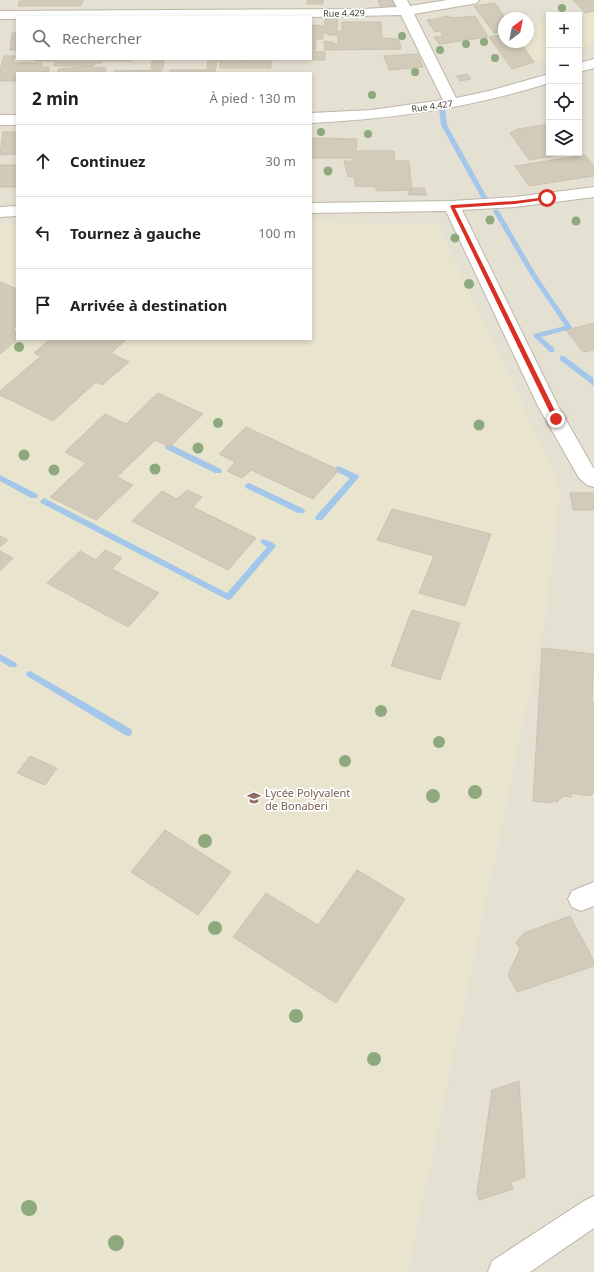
<!DOCTYPE html>
<html lang="fr">
<meta charset="utf-8">
<style>
:root{--surface:#fff;--page:#f6f6f6;--text:#202124;--muted:#757577;--line:#e0e0e0}
body{margin:0;font-family:"Noto Sans",sans-serif;background:var(--page);color:var(--text)}
.controls{position:absolute;right:12px;top:12px;display:grid;overflow:hidden;border-radius:0px;box-shadow:0 2px 6px #0003}
.controls button{width:36px;height:36px;display:grid;place-items:center;padding:0;border:0;border-bottom:1px solid var(--line);background:var(--surface);color:var(--text);font:20px sans-serif}
.compass{position:absolute;left:498px;top:12px;width:36px;height:36px;border-radius:50%;background:var(--surface);box-shadow:0 2px 6px #0003;rotate:32deg}
.stop{position:absolute;width:12px;height:12px;margin:-9px;border:3px solid #d93025;border-radius:50%;background:#fff}
.stop.end{background:#d93025;border-color:#fff;box-shadow:0 1px 4px #0008}
.list{margin:0;padding:0;list-style:none}
h2{display:flex;justify-content:space-between;align-items:center;height:52px;margin:0;padding:0 16px;font-size:17px}
h2 small{font-size:13px;font-weight:400;color:var(--muted)}
.list li{display:grid;grid-template-columns:26px 1fr auto;gap:12px;align-items:center;box-sizing:border-box;height:72px;padding:0 16px;border-top:1px solid var(--line)}
.list b{display:block;font-size:15px;white-space:nowrap}
.list em{font-size:13px;font-style:normal;color:var(--muted)}
.icon{flex:none;width:22px;height:22px;fill:none;stroke:currentColor;stroke-width:2;stroke-linecap:round;stroke-linejoin:round}
.map{position:relative;flex:none;width:594px;height:1272px;overflow:hidden}
.search{position:absolute;background:var(--surface);box-shadow:0 2px 6px #0003;left:16px;top:16px;width:296px;height:44px;display:flex;align-items:center;gap:10px;box-sizing:border-box;padding:0 14px;border-radius:0px;color:var(--muted);font-size:15px}
.panel{position:absolute;background:var(--surface);box-shadow:0 2px 6px #0003;left:16px;top:72px;width:296px;height:268px;border-radius:0px}
.map>svg:first-child{display:block}
.residential{fill:#e4e0d2;fill-rule:evenodd}
.education{fill:#e9e4ce}
.lines{fill:none;stroke-linecap:round;stroke-linejoin:round}
.stream{fill:#a2c7eb;fill-rule:evenodd}
.building{fill:#d2caba;stroke:#ccc3ae}
.minor-casing{stroke:#bcb6a7;stroke-width:2}
.minor{fill:#fff;fill-rule:evenodd}
.tree{fill:#8fa97e}
.route{fill:#d93025}
.labels{text-anchor:middle;dominant-baseline:central;stroke-width:3.5;stroke-linejoin:round;paint-order:stroke}
.far-street-label{font-size:9px;fill:#423e34;stroke:#fff}
.education-label{font-size:11px;fill:#785e54;stroke:#fff;text-anchor:start}
</style>
<div class="map">
<svg width="594" height="1272" viewBox="0 0 594 1272">
<rect width="100%" height="100%" fill="#f1eee4"/>
<path class="residential" d="M 0,0 L 594,0 L 594,1272 L 0,1272 ZM 549,15 L 579,15 L 579,153 L 549,153 ZM 17,17 L 311,17 L 311,59 L 17,59 ZM 504,18 L 528,18 L 528,42 L 504,42 ZM 17,73 L 311,73 L 311,339 L 17,339 Z"/>
<g class="education">
<polygon points="573,0 594,0 594,43 579,48 579,15 576,15 584,12"/>
<polygon points="549,22 549,57 534,62 520,42 528,42 528,28"/>
<polygon points="311,222 437,223 558,480 559,502 546,615 408,1272 0,1272 0,223 17,223 17,339 311,339"/>
</g>
<g class="lines">
<g class="stream">
<polygon points="442,106 445,108 447,125 488,199 487,200 483,200 482,199 441,125 439,108"/>
<polygon points="496,209 499,211 537,276 572,327 571,329 541,337 554,348 554,352 550,352 533,336 534,334 565,326 531,276 493,211"/>
<polygon points="560,356 564,356 593,378 594,386 560,360"/>
<polygon points="169,444 221,469 222,471 221,473 215,473 166,449 165,447"/>
<polygon points="338,466 358,475 359,477 322,520 316,520 315,518 316,516 350,478 335,471 334,469"/>
<polygon points="0,475 37,494 38,496 37,498 31,498 0,481"/>
<polygon points="249,483 304,509 305,511 304,513 298,513 246,488 245,486 246,484"/>
<path d="M 44,498 L 227,593 L 267,547 L 260,542 L 261,540 C 266,539 273,542 276,546 L 231,599 L 228,600 L 41,503 L 40,501 Z"/>
<polygon points="0,654 16,663 17,665 16,667 10,667 0,661"/>
<polygon points="30,671 131,729 132,732 131,735 128,736 125,735 27,676 26,674 27,672"/>
</g>
</g>
<g class="building">
<polygon points="20,0 83,0 81,6 18,6"/>
<rect x="307" y="0" width="16" height="4"/>
<polygon points="378,0 394,0 397,6 380,6"/>
<polygon points="573,0 594,0 594,11 585,13"/>
<polygon points="495,3 505,18 504,31 494,33 474,6"/>
<polygon points="445,16 453,18 475,16 488,37 439,44 434,37 443,36 440,31 435,32 427,20 441,18"/>
<polygon points="325,17 337,17 338,27 336,27 337,31 342,31 342,22 381,22 382,38 399,39 401,49 325,50 324,41 333,42 333,44 338,44 338,35 328,35 328,33 324,33"/>
<polygon points="311,25 323,26 323,39 316,39 315,52 325,52 325,60 313,60 313,57 311,57"/>
<polygon points="12,33 17,33 17,50 10,50"/>
<polygon points="504,34 504,42 520,42 534,62 512,69 489,37"/>
<polygon points="418,54 423,67 389,70 384,56"/>
<polygon points="4,56 15,56 13,63 42,63 41,67 49,67 48,73 17,73 17,81 0,81 0,70"/>
<polygon points="35,59 132,59 132,61 102,61 101,63 95,63 94,66 54,66 55,61 35,61"/>
<polygon points="217,59 248,60 248,59 297,59 271,60 271,68 220,68 220,61 217,61 215,73 170,73 170,70 207,70 208,60"/>
<polygon points="164,60 163,69 151,69 152,61"/>
<polygon points="92,66 92,68 106,67 105,73 58,73 58,69"/>
<polygon points="161,70 161,73 115,73 115,71"/>
<polygon points="467,74 471,79 460,81 456,76"/>
<polygon points="549,124 549,153 572,153 529,160 510,133 518,129"/>
<polygon points="3,132 17,132 17,154 0,155"/>
<polygon points="311,138 357,139 356,151 394,151 395,161 409,161 412,190 376,191 376,187 355,186 354,176 348,177 344,161 354,161 354,158 311,158"/>
<polygon points="585,155 594,166 594,176 529,186 515,166"/>
<rect x="0" y="165" width="17" height="22"/>
<polygon points="412,188 424,188 427,195 408,195 409,191 412,190"/>
<polygon points="0,282 17,289 17,326 13,330 17,332 18,339 0,354"/>
<polygon points="594,323 594,350 583,352 566,330"/>
<polygon points="50,339 127,339 111,353 129,362 102,385 96,382 53,421 0,395 0,391 41,356 34,353"/>
<polygon points="158,393 203,414 170,447 155,440 117,477 133,485 96,520 50,497 86,463 65,452 105,414 126,424"/>
<polygon points="246,427 339,470 313,499 251,470 242,478 239,477 227,471 235,462 219,454"/>
<polygon points="187,490 202,497 193,507 256,538 228,570 132,521 162,491 177,499"/>
<polygon points="570,493 594,493 594,510 573,510"/>
<polygon points="392,509 491,534 465,606 419,593 434,556 377,540"/>
<polygon points="0,536 8,540 0,547"/>
<polygon points="105,550 122,558 112,569 159,593 128,627 47,583 80,551 96,560"/>
<polygon points="0,551 13,558 0,571"/>
<polygon points="412,610 460,623 440,680 391,666"/>
<polygon points="542,648 594,654 592,702 594,703 594,793 591,793 591,796 571,793 571,797 562,796 562,799 559,798 558,802 552,801 552,803 533,801"/>
<polygon points="30,756 57,768 45,785 17,773"/>
<polygon points="165,830 231,872 198,915 131,872"/>
<polygon points="357,870 405,899 336,1003 233,937 266,893 318,925"/>
<polygon points="570,916 594,961 594,966 517,992 508,975 520,949 516,942 524,933"/>
<polygon points="519,1081 525,1177 511,1182 513,1189 479,1200 477,1193 492,1090"/>
</g>
<g class="lines">
<g class="minor-casing">
<g id="minor">
<path d="M 393,0 L 407,0 L 410,6 L 447,0 L 479,0 L 477,3 L 472,4 L 414,14 L 456,98 L 489,91 L 549,74 L 549,83 C 470,108 393,119 311,123 L 311,113 L 371,110 L 443,100 L 401,15 L 311,17 L 17,17 L 17,19 L 0,19 L 0,11 L 363,9 L 397,7 Z"/>
<polygon points="594,59 594,68 579,72 579,63"/>
<rect x="0" y="115" width="17" height="10"/>
<polygon points="594,187 594,197 515,207 462,210 558,406 594,469 594,487 587,485 579,478 538,406 446,211 311,213 311,203 452,201 515,197"/>
<polygon points="17,206 17,216 0,217 0,207"/>
<polygon points="594,882 594,906 581,911 572,907 568,899 572,891"/>
<polygon points="594,1196 594,1228 530,1272 488,1272 492,1261 584,1201"/>
</g>
</g>
<use href="#minor" class="minor"/>
</g>
<g class="tree">
<circle cx="562" cy="8" r="4"/>
<circle cx="402" cy="36" r="4"/>
<circle cx="484" cy="42" r="4"/>
<circle cx="466" cy="44" r="4"/>
<circle cx="440" cy="50" r="4"/>
<circle cx="495" cy="58" r="4"/>
<circle cx="415" cy="72" r="4"/>
<circle cx="372" cy="95" r="4"/>
<circle cx="321" cy="132" r="4"/>
<circle cx="368" cy="134" r="4"/>
<circle cx="328" cy="171" r="4.5"/>
<circle cx="490" cy="220" r="4.5"/>
<circle cx="576" cy="221" r="4.5"/>
<circle cx="455" cy="238" r="4.5"/>
<circle cx="469" cy="284" r="5"/>
<circle cx="19" cy="347" r="5"/>
<circle cx="218" cy="423" r="5"/>
<circle cx="479" cy="425" r="5.5"/>
<circle cx="198" cy="448" r="5.5"/>
<circle cx="24" cy="455" r="5.5"/>
<circle cx="155" cy="469" r="5.5"/>
<circle cx="54" cy="470" r="5.5"/>
<circle cx="381" cy="711" r="6"/>
<circle cx="439" cy="742" r="6"/>
<circle cx="345" cy="761" r="6"/>
<circle cx="475" cy="792" r="7"/>
<circle cx="433" cy="796" r="7"/>
<circle cx="205" cy="841" r="7"/>
<circle cx="215" cy="928" r="7"/>
<circle cx="296" cy="1016" r="7"/>
<circle cx="374" cy="1059" r="7"/>
<circle cx="29" cy="1208" r="8"/>
<circle cx="116" cy="1243" r="8"/>
</g>
<polygon class="route" points="547,197 549,199 515,204 455,208 559,419 556,421 553,419 450,206 452,205 515,201"/>
<defs>
<g id="school-bare" transform="scale(1.08)"><path d="M0-5L7-2L0 1L-7-2ZM-4 1L0 2.5L4 1V4Q0 6-4 4Z" fill="#8d6e63" stroke="#fff" stroke-width="2.5" paint-order="stroke"/></g>
</defs>
<g fill-rule="evenodd">
<use href="#school-bare" x="254" y="798"/>
</g>
<g class="labels">
<g class="far-street-label">
<text transform="translate(344 13) rotate(-1)">Rue 4.429</text>
<text transform="translate(432 106) rotate(-8)">Rue 4.427</text>
</g>
<g class="education-label">
<text x="265" y="792">Lycée Polyvalent<tspan x="265" dy="13">de Bonaberi</tspan></text>
</g>
</g>
</svg>
<div class="controls">
<button>+</button>
<button>−</button>
<button><svg class="icon" aria-label="locate" viewBox="0 0 24 24"><circle cx="12" cy="12" r="6"/><path d="M12 2v4M12 18v4M2 12h4M18 12h4"/></svg></button>
<button><svg class="icon" aria-label="layers" viewBox="0 0 24 24"><path d="M12 4l9 5-9 5-9-5zM3 14l9 5 9-5"/></svg></button>
</div>
<svg class="compass" viewBox="-18 -18 36 36"><path d="M0-13l5 13h-10z" fill="#e53935"/><path d="M0 13l5-13h-10z" fill="#757577"/></svg>
<div class="stop" style="left:547px;top:198px"></div>
<div class="stop end" style="left:556px;top:419px"></div>
<div class="search"><svg class="icon" aria-label="search" viewBox="0 0 24 24"><circle cx="10" cy="10" r="6"/><path d="M15 15l6 6"/></svg>Rechercher</div>
<section class="panel">
<h2>2 min<small>À pied · 130 m</small></h2>
<ul class="list">
<li><svg class="icon" aria-label="ahead" viewBox="0 0 24 24"><path d="M12 20V5M6 11l6-6 6 6"/></svg><div><b>Continuez</b></div><em>30 m</em></li>
<li><svg class="icon" aria-label="left" viewBox="0 0 24 24"><path d="M17 20v-9H6M10 6l-5 5 5 5"/></svg><div><b>Tournez à gauche</b></div><em>100 m</em></li>
<li><svg class="icon" aria-label="arrive" viewBox="0 0 24 24"><path d="M6 21V4h12l-3 4 3 4H6"/></svg><div><b>Arrivée à destination</b></div></li>
</ul>
</section>
</div>
